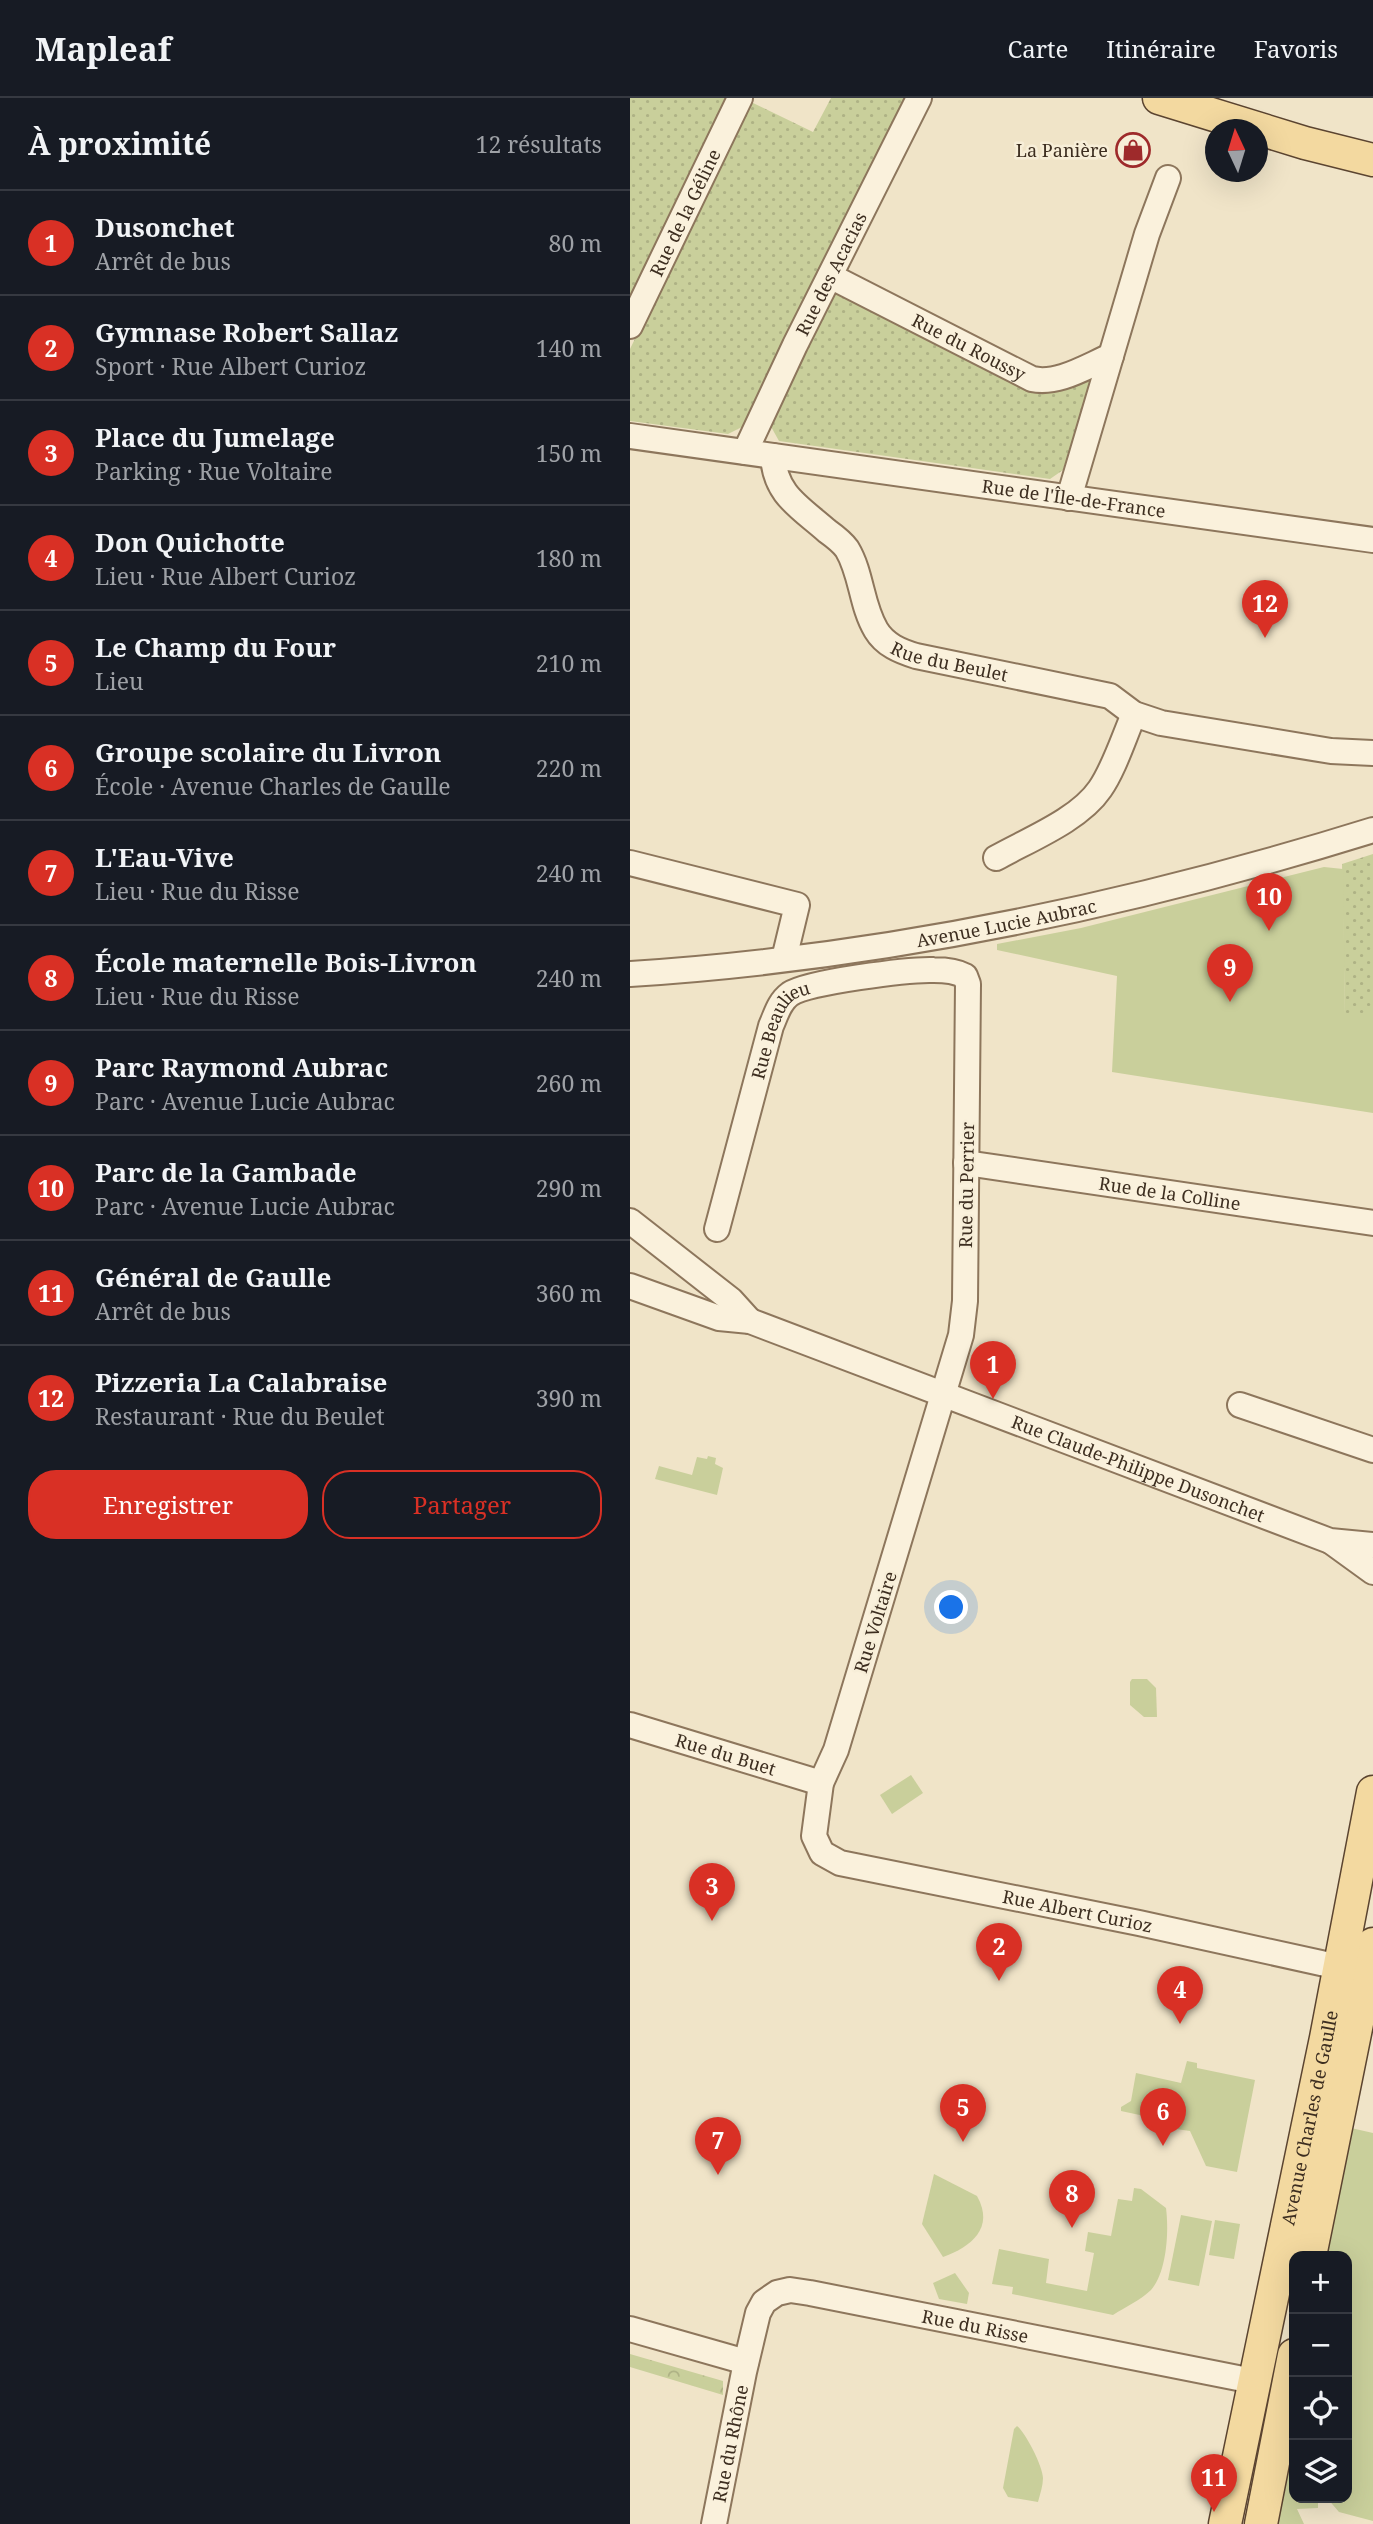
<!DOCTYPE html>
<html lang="fr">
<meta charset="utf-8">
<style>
:root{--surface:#171b24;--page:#20242c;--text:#f1f3f6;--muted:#9ea1a6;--line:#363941;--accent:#d93025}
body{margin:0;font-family:"Noto Serif",serif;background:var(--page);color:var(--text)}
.controls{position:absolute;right:21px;bottom:21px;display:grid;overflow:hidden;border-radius:14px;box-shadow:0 7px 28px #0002}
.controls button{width:63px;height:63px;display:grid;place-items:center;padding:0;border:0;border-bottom:2px solid var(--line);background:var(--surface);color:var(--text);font:35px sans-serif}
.compass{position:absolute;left:575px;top:21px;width:63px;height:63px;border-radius:50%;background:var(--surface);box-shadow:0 7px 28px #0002;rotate:356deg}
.you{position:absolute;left:322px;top:1510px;width:24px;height:24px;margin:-18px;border:5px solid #fff;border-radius:50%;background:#1a73e8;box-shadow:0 0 0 10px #1a73e833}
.badge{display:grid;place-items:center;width:46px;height:46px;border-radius:50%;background:var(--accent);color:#fff;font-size:23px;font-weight:700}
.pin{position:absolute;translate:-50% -58px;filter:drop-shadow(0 2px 4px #0008)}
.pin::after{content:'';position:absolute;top:37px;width:24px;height:21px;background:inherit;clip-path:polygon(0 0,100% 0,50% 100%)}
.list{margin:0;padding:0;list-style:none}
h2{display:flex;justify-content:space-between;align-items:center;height:91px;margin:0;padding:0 28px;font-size:30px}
h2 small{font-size:23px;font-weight:400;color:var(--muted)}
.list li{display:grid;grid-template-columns:46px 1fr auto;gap:21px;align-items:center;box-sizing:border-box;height:105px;padding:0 28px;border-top:2px solid var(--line)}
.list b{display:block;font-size:26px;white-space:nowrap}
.list p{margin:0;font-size:23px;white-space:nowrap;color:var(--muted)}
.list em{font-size:23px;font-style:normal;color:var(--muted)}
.actions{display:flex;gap:14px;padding:21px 28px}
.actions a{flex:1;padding:16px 0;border:2px solid var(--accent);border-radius:28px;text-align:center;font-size:24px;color:var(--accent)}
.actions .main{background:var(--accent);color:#fff}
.icon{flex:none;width:38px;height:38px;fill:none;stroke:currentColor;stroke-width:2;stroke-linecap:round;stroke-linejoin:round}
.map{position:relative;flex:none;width:743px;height:2426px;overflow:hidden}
header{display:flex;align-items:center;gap:42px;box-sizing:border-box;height:98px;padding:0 35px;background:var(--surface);border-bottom:2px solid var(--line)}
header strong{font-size:33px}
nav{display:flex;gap:38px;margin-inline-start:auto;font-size:24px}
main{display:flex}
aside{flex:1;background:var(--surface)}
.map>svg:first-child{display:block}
.grass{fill:url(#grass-dots)}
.forest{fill:url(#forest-crowns)}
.park{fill:#c9cf9b}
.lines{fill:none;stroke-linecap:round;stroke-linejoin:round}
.minor-casing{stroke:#8d765c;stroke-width:28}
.major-casing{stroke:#5b4430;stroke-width:35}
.minor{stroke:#faf1dc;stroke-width:24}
.major{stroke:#f3d9a0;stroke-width:32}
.labels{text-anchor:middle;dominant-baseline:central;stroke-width:5;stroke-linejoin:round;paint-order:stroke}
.poi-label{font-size:18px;fill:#3d2e20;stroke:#f7eed8;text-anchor:end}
.street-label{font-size:18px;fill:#3d2e20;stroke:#f7eed8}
</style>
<header>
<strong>Mapleaf</strong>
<nav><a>Carte</a><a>Itinéraire</a><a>Favoris</a></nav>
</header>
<main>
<aside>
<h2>À proximité<small>12 résultats</small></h2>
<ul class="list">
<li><span class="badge">1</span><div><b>Dusonchet</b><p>Arrêt de bus</p></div><em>80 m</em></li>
<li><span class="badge">2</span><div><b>Gymnase Robert Sallaz</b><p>Sport · Rue Albert Curioz</p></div><em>140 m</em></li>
<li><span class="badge">3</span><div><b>Place du Jumelage</b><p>Parking · Rue Voltaire</p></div><em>150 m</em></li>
<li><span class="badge">4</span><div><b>Don Quichotte</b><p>Lieu · Rue Albert Curioz</p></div><em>180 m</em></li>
<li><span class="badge">5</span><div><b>Le Champ du Four</b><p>Lieu</p></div><em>210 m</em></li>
<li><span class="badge">6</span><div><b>Groupe scolaire du Livron</b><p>École · Avenue Charles de Gaulle</p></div><em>220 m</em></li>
<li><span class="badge">7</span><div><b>L'Eau-Vive</b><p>Lieu · Rue du Risse</p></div><em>240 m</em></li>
<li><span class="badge">8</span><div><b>École maternelle Bois-Livron</b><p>Lieu · Rue du Risse</p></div><em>240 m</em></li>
<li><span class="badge">9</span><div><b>Parc Raymond Aubrac</b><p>Parc · Avenue Lucie Aubrac</p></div><em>260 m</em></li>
<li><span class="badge">10</span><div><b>Parc de la Gambade</b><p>Parc · Avenue Lucie Aubrac</p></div><em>290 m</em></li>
<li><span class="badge">11</span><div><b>Général de Gaulle</b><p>Arrêt de bus</p></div><em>360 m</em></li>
<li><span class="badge">12</span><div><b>Pizzeria La Calabraise</b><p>Restaurant · Rue du Beulet</p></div><em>390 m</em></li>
</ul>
<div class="actions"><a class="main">Enregistrer</a><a>Partager</a></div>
</aside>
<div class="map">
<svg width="743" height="2426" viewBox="0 0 743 2426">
<defs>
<pattern id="grass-dots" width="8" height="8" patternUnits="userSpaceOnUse" patternTransform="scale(1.75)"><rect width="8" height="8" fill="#c9cf9b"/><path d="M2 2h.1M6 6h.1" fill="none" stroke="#aeb285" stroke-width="1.8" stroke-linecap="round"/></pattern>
<pattern id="forest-crowns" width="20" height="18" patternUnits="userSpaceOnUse" patternTransform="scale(1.75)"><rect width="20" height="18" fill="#c9cf9b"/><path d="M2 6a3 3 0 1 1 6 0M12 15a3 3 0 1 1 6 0" fill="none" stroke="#aeb285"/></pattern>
</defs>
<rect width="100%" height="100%" fill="#f0e4c8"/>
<g class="grass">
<polygon points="0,0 98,0 0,201"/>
<polygon points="201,0 279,0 112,329 98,336 0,323 0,251 121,4 183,34"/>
<polygon points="205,194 412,296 456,279 462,281 433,372 420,381 149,343 139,325"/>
<polygon points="743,756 743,918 715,919 712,766"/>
</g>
<polygon class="forest" points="0,2256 93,2283 93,2297 0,2269"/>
<g class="park">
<polygon points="694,769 713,771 715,918 743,918 743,1015 482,974 487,878 367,852 367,846 451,830"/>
<polygon points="78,1358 86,1360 85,1366 93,1370 87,1397 25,1381 29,1368 62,1377 67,1359 77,1361"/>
<polygon points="502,1581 517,1581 526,1590 527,1619 514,1619 500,1607 500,1584"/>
<polygon points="281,1677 293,1695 262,1716 250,1697"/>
<polygon points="557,1963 567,1965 567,1970 625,1982 607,2074 576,2068 560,2033 518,2027 519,2019 491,2013 491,2009 501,2003 506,1975 551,1985"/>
<polygon points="721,2030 743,2035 743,2423 709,2414 697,2400 717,2400 717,2158 695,2158"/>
<path d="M 304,2076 L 347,2098 C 365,2130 341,2149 313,2159 L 292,2126 Z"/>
<path d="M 504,2090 L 511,2091 L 536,2110 C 539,2133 537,2174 521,2192 C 511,2202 495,2209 483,2217 L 382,2196 L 383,2189 L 362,2186 L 369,2151 L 419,2161 L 416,2185 L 457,2193 L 464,2155 L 455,2153 L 458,2134 L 481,2138 L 488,2101 L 502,2103 Z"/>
<polygon points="551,2117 582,2123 569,2188 538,2182"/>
<polygon points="585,2122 610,2126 604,2161 579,2157"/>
<polygon points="325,2175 339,2195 337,2206 309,2201 303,2185"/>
<polygon points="664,2310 664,2400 693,2400 688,2403 688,2410 667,2411 674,2426 644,2426"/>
<path d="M 387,2328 C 396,2335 413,2369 413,2380 C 413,2388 410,2396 408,2404 L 378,2399 L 373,2390 L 384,2331 Z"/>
</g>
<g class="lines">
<g class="minor-casing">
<g id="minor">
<path id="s1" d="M 200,178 L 402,281 C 428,287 457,268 481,258"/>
<path id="s2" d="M 0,228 L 110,0"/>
<path id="s3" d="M 0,338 L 743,442"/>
<path id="s4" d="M 115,354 L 165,247 L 289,0"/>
<path id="s5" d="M 143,358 C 145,397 170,409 197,433 C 204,438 212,444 217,451 C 232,476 231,507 246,532 C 255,547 270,553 286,558 L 480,598 L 504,616 L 531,625 L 701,653 L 743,655"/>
<polyline points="439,400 517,136 538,80"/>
<path d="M 366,760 C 398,742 449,722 470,691 C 484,671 494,639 504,616"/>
<polyline points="0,765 167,807 154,861"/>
<path id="s6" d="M 0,876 C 252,860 502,807 743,732"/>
<path id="s7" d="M 336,1065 L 743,1125"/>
<polyline points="0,1123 101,1202 120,1223"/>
<path id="s8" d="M 87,1131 L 141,928 C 146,917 149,904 160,896 C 178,884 279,871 304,872 C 314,872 326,873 335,878 L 338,886 L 335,1203 L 331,1237 L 206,1652 L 191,1685 L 184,1738 L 192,1755 L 210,1765 L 509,1825 L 700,1867 L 708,1866"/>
<path id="s9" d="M 0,1188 L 89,1220 L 120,1223 L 700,1443 L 743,1447"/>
<polyline points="610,1307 743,1352"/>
<polyline points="703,1445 743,1474"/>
<path id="s10" d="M 0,1627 L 191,1685"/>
<polyline points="0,2231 116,2264"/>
<path id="s11" d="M 84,2426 L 114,2274 L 128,2215 L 134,2204 L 147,2195 L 160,2192 L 180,2195 L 623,2283"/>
</g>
</g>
<g class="major-casing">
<g id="major">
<polyline points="529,0 675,45 743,62"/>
<polyline points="680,2158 743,1846"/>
<path id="s12" d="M 595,2426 L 696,1940 L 743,1694"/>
<polyline points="631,2426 664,2257"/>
</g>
</g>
<use href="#minor" class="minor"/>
<use href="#major" class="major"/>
</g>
<defs>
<g id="shop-ring" transform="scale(1.75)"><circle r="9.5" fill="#f7eed8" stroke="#9e2a2b" stroke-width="1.5"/><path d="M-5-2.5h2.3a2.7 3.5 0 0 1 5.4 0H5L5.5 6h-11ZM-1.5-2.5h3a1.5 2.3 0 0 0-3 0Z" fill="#9e2a2b"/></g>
</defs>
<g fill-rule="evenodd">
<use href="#shop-ring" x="503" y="52"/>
</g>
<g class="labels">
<g class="poi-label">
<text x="478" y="52">La Panière</text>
</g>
<g class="street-label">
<text stroke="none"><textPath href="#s2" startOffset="126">Rue de la Géline</textPath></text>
<text stroke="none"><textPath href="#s4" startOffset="198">Rue des Acacias</textPath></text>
<text stroke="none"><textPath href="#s1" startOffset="156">Rue du Roussy</textPath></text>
<text stroke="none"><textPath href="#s3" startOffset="448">Rue de l'Île-de-France</textPath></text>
<text stroke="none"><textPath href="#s5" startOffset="292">Rue du Beulet</textPath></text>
<text stroke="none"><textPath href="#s6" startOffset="380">Avenue Lucie Aubrac</textPath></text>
<text stroke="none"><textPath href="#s8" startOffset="212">Rue Beaulieu</textPath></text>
<text transform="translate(336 1087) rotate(-89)">Rue du Perrier</text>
<text stroke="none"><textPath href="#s7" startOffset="206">Rue de la Colline</textPath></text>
<text stroke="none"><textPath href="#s9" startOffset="541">Rue Claude-Philippe Dusonchet</textPath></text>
<text transform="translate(245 1524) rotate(-73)">Rue Voltaire</text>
<text stroke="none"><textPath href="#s10" startOffset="100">Rue du Buet</textPath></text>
<text stroke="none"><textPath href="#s8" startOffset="1591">Rue Albert Curioz</textPath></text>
<text stroke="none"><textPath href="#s12" startOffset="415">Avenue Charles de Gaulle</textPath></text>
<text stroke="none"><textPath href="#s11" startOffset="446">Rue du Risse</textPath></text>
<text stroke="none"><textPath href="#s11" startOffset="82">Rue du Rhône</textPath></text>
</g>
</g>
</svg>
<div class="controls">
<button>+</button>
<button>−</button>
<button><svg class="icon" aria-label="locate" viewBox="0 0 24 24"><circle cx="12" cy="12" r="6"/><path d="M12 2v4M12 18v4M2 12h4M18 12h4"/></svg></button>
<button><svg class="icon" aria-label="layers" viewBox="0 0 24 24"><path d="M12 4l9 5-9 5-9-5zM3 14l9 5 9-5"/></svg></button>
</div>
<svg class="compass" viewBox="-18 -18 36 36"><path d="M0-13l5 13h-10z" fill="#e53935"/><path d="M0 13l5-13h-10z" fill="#9ea1a6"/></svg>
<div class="you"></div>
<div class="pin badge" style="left:363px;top:1301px">1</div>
<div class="pin badge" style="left:369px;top:1883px">2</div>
<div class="pin badge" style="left:82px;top:1823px">3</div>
<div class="pin badge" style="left:550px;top:1926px">4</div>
<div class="pin badge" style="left:333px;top:2044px">5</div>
<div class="pin badge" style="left:533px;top:2048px">6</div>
<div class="pin badge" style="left:88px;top:2077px">7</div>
<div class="pin badge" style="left:442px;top:2130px">8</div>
<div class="pin badge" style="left:600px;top:904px">9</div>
<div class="pin badge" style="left:639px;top:833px">10</div>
<div class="pin badge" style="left:584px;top:2414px">11</div>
<div class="pin badge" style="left:635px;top:540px">12</div>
</div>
</main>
